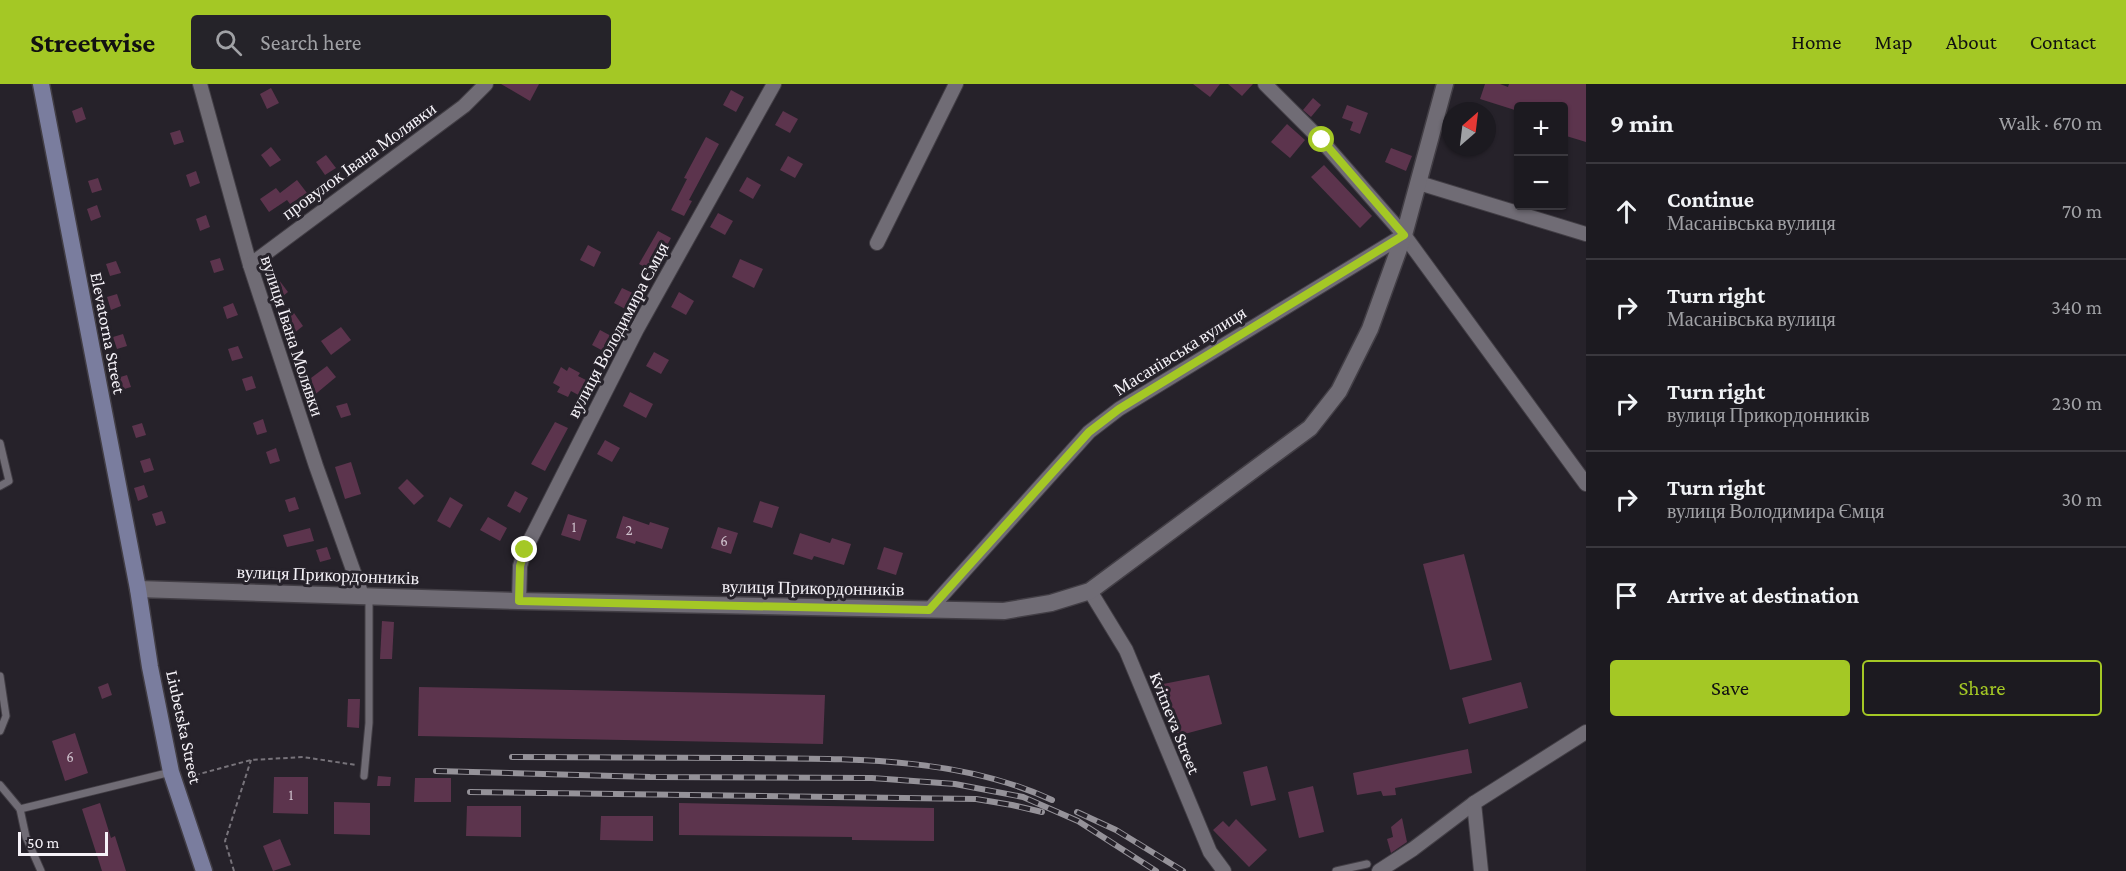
<!DOCTYPE html>
<meta charset="utf-8">
<style>
:root{--surface:#1c1a20;--page:#252329;--text:#f1f3f6;--muted:#a0a1a5;--line:#3a383e;--accent:#a4c825}
body{margin:0;font-family:"Crimson Pro",serif;background:var(--page);color:var(--text)}
.controls{position:absolute;right:18px;top:18px;display:grid;overflow:hidden;border-radius:6px;box-shadow:0 2px 4px #0004}
.controls button{width:54px;height:54px;display:grid;place-items:center;padding:0;border:0;border-bottom:2px solid var(--line);background:var(--surface);color:var(--text);font:30px sans-serif}
.compass{position:absolute;left:1442px;top:18px;width:54px;height:54px;border-radius:50%;background:var(--surface);box-shadow:0 2px 4px #0004;rotate:28deg}
.scale{position:absolute;left:18px;bottom:15px;width:90px;box-sizing:border-box;padding-left:6px;border:3px solid #f5f2f8;border-top:0;font-size:16px;line-height:21px;white-space:nowrap;color:#f5f2f8;-webkit-text-stroke:4px #26222a;paint-order:stroke}
.stop{position:absolute;width:18px;height:18px;margin:-14px;border:4px solid #a4c825;border-radius:50%;background:#fff}
.stop.end{background:#a4c825;border-color:#fff;box-shadow:0 2px 6px #0008}
.list{margin:0;padding:0;list-style:none}
h2{display:flex;justify-content:space-between;align-items:center;height:78px;margin:0;padding:0 24px;font-size:26px}
h2 small{font-size:20px;font-weight:400;color:var(--muted)}
.list li{display:grid;grid-template-columns:39px 1fr auto;gap:18px;align-items:center;box-sizing:border-box;height:96px;padding:0 24px;border-top:2px solid var(--line)}
.list b{display:block;font-size:22px;white-space:nowrap}
.list p{margin:0;font-size:20px;white-space:nowrap;color:var(--muted)}
.list em{font-size:20px;font-style:normal;color:var(--muted)}
.actions{display:flex;gap:12px;padding:18px 24px}
.actions a{flex:1;padding:14px 0;border:2px solid var(--accent);border-radius:6px;text-align:center;font-size:21px;color:var(--accent)}
.actions .main{background:var(--accent);color:#111}
.icon{flex:none;width:33px;height:33px;fill:none;stroke:currentColor;stroke-width:2;stroke-linecap:round;stroke-linejoin:round}
.map{position:relative;flex:none;width:1586px;height:787px;overflow:hidden}
header{display:flex;align-items:center;gap:36px;box-sizing:border-box;height:84px;padding:0 30px;background:var(--accent);color:#111}
header strong{font-size:28px}
nav{display:flex;gap:33px;margin-inline-start:auto;font-size:21px}
.search{width:420px;height:54px;background:var(--page);display:flex;align-items:center;gap:15px;box-sizing:border-box;padding:0 21px;border-radius:6px;color:var(--muted);font-size:22px}
main{display:flex}
aside{flex:1;background:var(--surface)}
.map>svg:first-child{display:block}
.building{fill:#5c344d}
.lines{fill:none;stroke-linecap:round;stroke-linejoin:round}
.service-casing{stroke:#423e45;stroke-width:9}
.minor-casing{stroke:#423e45;stroke-width:16}
.tertiary-casing{stroke:#423e45;stroke-width:19}
.secondary-casing{stroke:#423e45;stroke-width:19}
.path{stroke:#77737a;stroke-width:2;stroke-dasharray:4.5 3;stroke-linecap:butt}
.service{stroke:#706c75;stroke-width:7}
.minor{stroke:#706c75;stroke-width:14}
.tertiary{stroke:#706c75;stroke-width:16}
.secondary{stroke:#7a7d9e;stroke-width:16}
.rail-casing{stroke:#959299;stroke-width:6}
.rail{stroke:#26222a;stroke-width:4;stroke-dasharray:11;stroke-linecap:butt}
.route{stroke:#a4c825;stroke-width:8}
.labels{text-anchor:middle;dominant-baseline:central;stroke-width:6;stroke-linejoin:round;paint-order:stroke}
.number-label{font-size:15px;fill:#cfc2cd}
.street-label{font-size:18px;fill:#f5f2f8;stroke:#26222a}
</style>
<header>
<strong>Streetwise</strong>
<div class="search"><svg class="icon" aria-label="search" viewBox="0 0 24 24"><circle cx="10" cy="10" r="6"/><path d="M15 15l6 6"/></svg>Search here</div>
<nav><a>Home</a><a>Map</a><a>About</a><a>Contact</a></nav>
</header>
<main>
<div class="map">
<svg width="1586" height="787" viewBox="0 0 1586 787">
<rect width="100%" height="100%" fill="#26222a"/>
<g class="building">
<polygon points="501,0 539,0 530,17"/>
<polygon points="1193,0 1220,0 1210,13"/>
<polygon points="1228,0 1253,0 1242,12"/>
<polygon points="1485,0 1500,0 1508,3 1509,0 1586,0 1586,58 1563,51 1563,22 1518,22 1518,27 1480,15"/>
<polygon points="271,4 279,19 267,25 260,10"/>
<polygon points="731,6 744,13 736,28 723,21"/>
<polygon points="1313,14 1321,21 1311,33 1303,26"/>
<polygon points="1347,21 1368,29 1360,50 1350,46 1353,38 1342,34"/>
<polygon points="82,23 86,35 76,39 72,27"/>
<polygon points="783,27 798,35 790,49 775,41"/>
<polygon points="1287,40 1305,56 1290,74 1271,58"/>
<polygon points="180,46 184,58 174,61 170,49"/>
<polygon points="706,53 719,60 689,116 692,117 684,132 671,126 687,95 684,94"/>
<polygon points="271,63 281,76 270,83 261,71"/>
<polygon points="1391,64 1412,72 1406,87 1385,78"/>
<polygon points="326,71 336,84 325,91 316,78"/>
<polygon points="788,72 803,80 795,94 780,86"/>
<polygon points="1324,81 1372,132 1360,144 1311,93"/>
<polygon points="196,87 200,99 190,103 186,91"/>
<polygon points="747,93 761,101 753,115 739,107"/>
<polygon points="98,94 102,106 92,109 88,97"/>
<polygon points="297,96 307,109 290,120 287,116 269,128 260,115 276,104 280,109"/>
<polygon points="97,121 101,133 91,137 87,125"/>
<polygon points="718,129 733,137 725,151 710,143"/>
<polygon points="206,131 210,143 200,147 196,135"/>
<polygon points="658,147 671,154 653,187 639,180"/>
<polygon points="588,161 601,168 594,183 580,176"/>
<polygon points="220,174 224,186 214,189 210,177"/>
<polygon points="740,175 763,185 754,204 732,193"/>
<polygon points="116,177 121,189 110,192 106,180"/>
<polygon points="279,196 288,208 278,216 269,203"/>
<polygon points="622,204 635,210 627,226 614,219"/>
<polygon points="679,208 694,217 686,231 671,223"/>
<polygon points="117,210 121,222 111,226 107,213"/>
<polygon points="233,219 238,231 227,235 223,223"/>
<polygon points="294,229 303,242 293,250 284,237"/>
<polygon points="341,243 351,256 331,271 321,257"/>
<polygon points="600,246 613,253 605,268 592,261"/>
<polygon points="123,250 127,262 117,265 113,253"/>
<polygon points="238,262 243,274 232,277 228,265"/>
<polygon points="654,268 669,276 661,290 646,282"/>
<polygon points="327,282 336,293 312,313 303,300"/>
<polygon points="561,283 567,287 569,283 580,289 578,292 590,298 582,313 571,307 568,313 557,308 560,303 553,299"/>
<polygon points="127,291 131,303 121,306 117,294"/>
<polygon points="252,292 256,304 246,307 242,295"/>
<polygon points="630,308 653,320 646,334 623,322"/>
<polygon points="347,319 351,331 341,334 336,322"/>
<polygon points="263,335 267,348 257,351 253,339"/>
<polygon points="555,338 568,344 545,387 531,380"/>
<polygon points="142,339 146,351 136,354 132,342"/>
<polygon points="605,356 620,364 612,378 597,370"/>
<polygon points="276,364 280,377 270,380 266,368"/>
<polygon points="150,374 154,386 144,389 140,377"/>
<polygon points="351,378 361,410 345,415 335,383"/>
<polygon points="407,395 424,412 414,421 398,404"/>
<polygon points="144,401 148,413 138,417 134,404"/>
<polygon points="515,407 528,414 520,429 507,422"/>
<polygon points="295,413 299,425 289,428 285,416"/>
<polygon points="450,413 463,421 450,444 437,437"/>
<polygon points="760,417 779,423 772,444 753,438"/>
<polygon points="162,427 166,439 156,442 152,430"/>
<polygon points="568,430 587,436 580,457 561,451"/>
<polygon points="623,432 649,441 650,438 669,444 662,465 636,457 635,460 616,454"/>
<polygon points="488,433 507,444 500,457 480,446"/>
<polygon points="718,443 738,449 731,470 711,464"/>
<polygon points="310,444 314,457 287,463 283,451"/>
<polygon points="800,449 830,459 832,454 851,460 844,481 814,472 812,476 793,470"/>
<polygon points="327,463 331,475 320,478 316,466"/>
<polygon points="884,463 903,469 896,491 877,485"/>
<polygon points="1464,470 1492,576 1450,586 1423,480"/>
<polygon points="382,537 394,538 392,575 380,575"/>
<polygon points="1209,591 1222,640 1177,652 1163,600"/>
<polygon points="1521,598 1528,624 1469,640 1462,614"/>
<polygon points="108,599 112,611 102,615 98,603"/>
<polygon points="419,603 825,611 823,660 418,652"/>
<polygon points="348,615 360,615 359,644 347,643"/>
<polygon points="75,649 88,689 65,697 52,657"/>
<polygon points="1468,665 1472,689 1395,704 1396,711 1383,712 1381,707 1357,711 1353,689"/>
<polygon points="1267,682 1276,716 1251,722 1243,688"/>
<polygon points="378,692 391,693 390,702 377,702"/>
<polygon points="274,693 308,693 308,730 273,729"/>
<polygon points="415,694 451,694 451,718 414,718"/>
<polygon points="1313,702 1324,748 1299,754 1288,708"/>
<polygon points="334,718 370,719 370,751 334,750"/>
<polygon points="100,719 111,754 115,752 126,787 102,787 82,725"/>
<polygon points="679,719 934,724 934,757 852,756 852,753 679,751"/>
<polygon points="467,722 521,722 521,753 466,752"/>
<polygon points="601,732 653,732 653,757 600,756"/>
<polygon points="1402,734 1407,758 1391,769 1387,755 1393,753 1391,743"/>
<polygon points="1236,735 1267,766 1249,783 1213,746 1223,737 1229,743"/>
<polygon points="280,755 291,781 273,787 263,762"/>
</g>
<g class="lines">
<g class="service-casing">
<g id="service">
<polyline points="0,359 9,397 0,402"/>
<polyline points="0,592 6,632 0,647"/>
<polyline points="364,692 369,639 369,514"/>
<polyline points="0,701 20,725 171,688"/>
<polyline points="20,725 26,753 41,787"/>
<polyline points="1336,787 1367,780"/>
</g>
</g>
<g class="minor-casing">
<g id="minor">
<polyline points="200,0 250,181 316,382 362,511"/>
<polyline points="1419,99 1586,150"/>
<polyline points="1404,151 1586,400"/>
<polyline points="877,159 956,0"/>
<polyline points="250,181 464,22 486,0"/>
<polyline points="1090,507 1126,566 1210,768 1224,787"/>
<polyline points="519,517 520,482 525,466 637,245 774,0"/>
<polyline points="929,526 1089,348 1119,325 1404,151 1321,56 1265,0"/>
<polyline points="1379,787 1413,765 1474,719"/>
<polyline points="1481,787 1474,719 1586,648"/>
</g>
</g>
<g class="tertiary-casing">
<polyline id="tertiary" points="138,505 519,517 1004,527 1051,519 1090,507 1310,344 1339,307 1370,245 1404,151 1445,0"/>
</g>
<g class="secondary-casing">
<polyline id="secondary" points="41,0 138,505 150,583 171,688 204,787"/>
</g>
<g class="path">
<polyline points="188,693 251,676 303,673 356,681"/>
<polyline points="234,787 225,757 251,676"/>
</g>
<use href="#service" class="service"/>
<use href="#minor" class="minor"/>
<use href="#tertiary" class="tertiary"/>
<use href="#secondary" class="secondary"/>
<g class="rail-casing">
<g id="rail">
<path d="M 512,673 C 589,673 667,674 744,674 C 847,675 957,672 1052,716"/>
<polyline points="436,687 650,693 872,694 955,700 1023,713 1078,737 1156,787"/>
<polyline points="470,708 976,715 1012,721 1042,728"/>
<polyline points="1077,728 1116,746 1183,787"/>
</g>
</g>
<use href="#rail" class="rail"/>
</g>
<g class="lines">
<polyline class="route" points="525,466 520,482 519,517 929,526 1089,348 1119,325 1404,151 1322,56"/>
</g>
<g class="labels">
<g class="number-label">
<text x="574" y="443">1</text>
<text x="629" y="446">2</text>
<text x="724" y="457">6</text>
<text x="70" y="673">6</text>
<text x="291" y="711">1</text>
</g>
<g class="street-label">
<text transform="translate(359 77) rotate(-36)">провулок Івана Молявки</text>
<text transform="translate(618 246) rotate(-62)">вулиця Володимира Ємця</text>
<text transform="translate(108 249) rotate(79)">Elevatorna Street</text>
<text transform="translate(292 252) rotate(72)">вулиця Івана Молявки</text>
<text transform="translate(1180 267) rotate(-32)">Масанівська вулиця</text>
<text transform="translate(328 491) rotate(2)">вулиця Прикордонників</text>
<text transform="translate(813 504) rotate(1)">вулиця Прикордонників</text>
<text transform="translate(1175 639) rotate(68)">Kvitneva Street</text>
<text transform="translate(184 643) rotate(78)">Liubetska Street</text>
</g>
</g>
</svg>
<div class="controls">
<button>+</button>
<button>−</button>
</div>
<svg class="compass" viewBox="-18 -18 36 36"><path d="M0-13l5 13h-10z" fill="#e53935"/><path d="M0 13l5-13h-10z" fill="#a0a1a5"/></svg>
<div class="scale">50 m</div>
<div class="stop" style="left:1322px;top:56px"></div>
<div class="stop end" style="left:525px;top:466px"></div>
</div>
<aside>
<h2>9 min<small>Walk · 670 m</small></h2>
<ul class="list">
<li><svg class="icon" aria-label="ahead" viewBox="0 0 24 24"><path d="M12 20V5M6 11l6-6 6 6"/></svg><div><b>Continue</b><p>Масанівська вулиця</p></div><em>70 m</em></li>
<li><svg class="icon" aria-label="right" viewBox="0 0 24 24"><path d="M7 20v-9h11M14 6l5 5-5 5"/></svg><div><b>Turn right</b><p>Масанівська вулиця</p></div><em>340 m</em></li>
<li><svg class="icon" aria-label="right" viewBox="0 0 24 24"><path d="M7 20v-9h11M14 6l5 5-5 5"/></svg><div><b>Turn right</b><p>вулиця Прикордонників</p></div><em>230 m</em></li>
<li><svg class="icon" aria-label="right" viewBox="0 0 24 24"><path d="M7 20v-9h11M14 6l5 5-5 5"/></svg><div><b>Turn right</b><p>вулиця Володимира Ємця</p></div><em>30 m</em></li>
<li><svg class="icon" aria-label="arrive" viewBox="0 0 24 24"><path d="M6 21V4h12l-3 4 3 4H6"/></svg><div><b>Arrive at destination</b></div></li>
</ul>
<div class="actions"><a class="main">Save</a><a>Share</a></div>
</aside>
</main>
